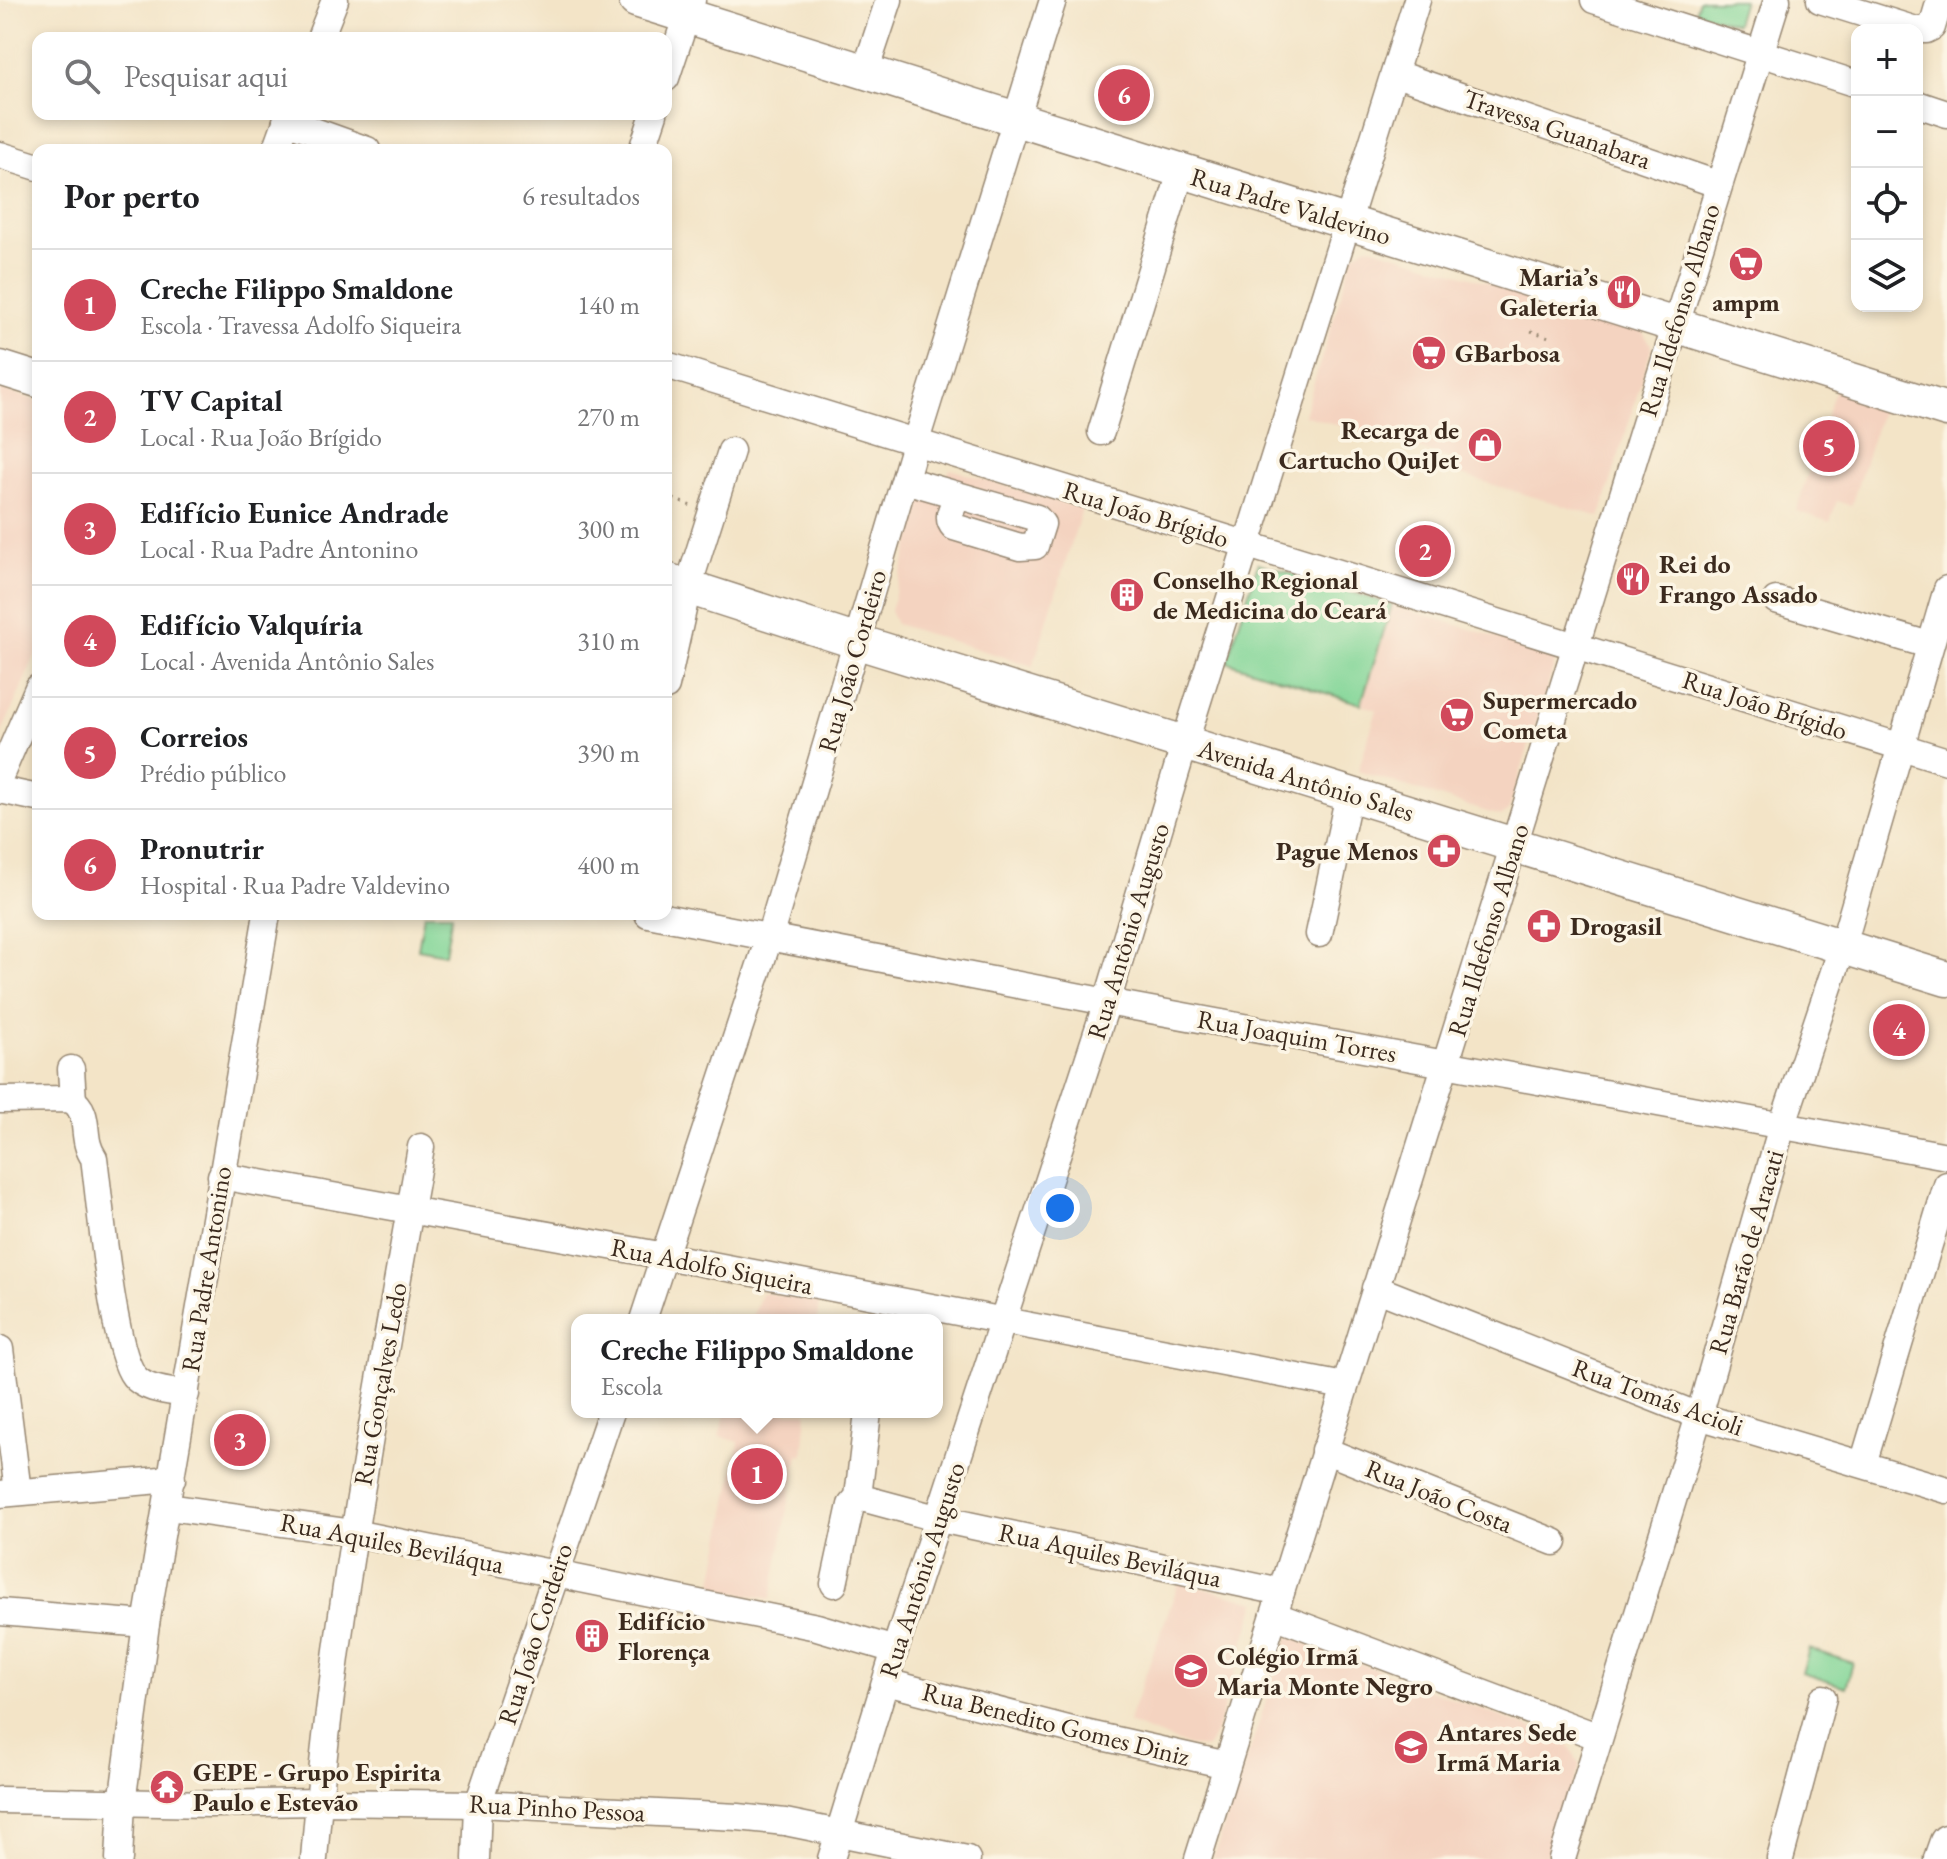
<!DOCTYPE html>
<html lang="pt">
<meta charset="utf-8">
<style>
:root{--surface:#fff;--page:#f2f2f2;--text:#202124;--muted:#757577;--line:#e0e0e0;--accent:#d1495b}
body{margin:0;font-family:"EB Garamond",serif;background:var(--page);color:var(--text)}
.controls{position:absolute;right:24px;top:24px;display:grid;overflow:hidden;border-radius:16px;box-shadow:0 4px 12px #0003}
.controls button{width:72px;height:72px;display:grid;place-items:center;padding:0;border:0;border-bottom:2px solid var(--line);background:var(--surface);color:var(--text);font:40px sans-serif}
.you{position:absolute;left:1060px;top:1208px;width:28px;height:28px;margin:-20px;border:6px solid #fff;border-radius:50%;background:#1a73e8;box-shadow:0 0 0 12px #1a73e833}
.badge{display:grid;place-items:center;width:52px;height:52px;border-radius:50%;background:var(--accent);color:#fff;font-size:26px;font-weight:700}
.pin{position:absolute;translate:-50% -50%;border:4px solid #fff;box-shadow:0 2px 8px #0006}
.popup{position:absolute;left:571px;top:1314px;width:372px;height:104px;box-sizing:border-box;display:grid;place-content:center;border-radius:16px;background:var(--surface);filter:drop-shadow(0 2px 6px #0005);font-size:26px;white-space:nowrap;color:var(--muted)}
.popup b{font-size:30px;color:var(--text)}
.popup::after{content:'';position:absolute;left:50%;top:100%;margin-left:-16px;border:16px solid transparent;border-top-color:var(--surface)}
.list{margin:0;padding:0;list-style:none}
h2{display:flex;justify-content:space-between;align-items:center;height:104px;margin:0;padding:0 32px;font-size:34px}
h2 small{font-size:26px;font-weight:400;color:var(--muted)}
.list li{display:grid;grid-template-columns:52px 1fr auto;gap:24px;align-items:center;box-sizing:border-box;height:112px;padding:0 32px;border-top:2px solid var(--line)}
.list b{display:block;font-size:30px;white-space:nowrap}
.list p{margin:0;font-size:26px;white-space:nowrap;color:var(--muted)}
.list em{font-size:26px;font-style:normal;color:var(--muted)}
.icon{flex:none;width:44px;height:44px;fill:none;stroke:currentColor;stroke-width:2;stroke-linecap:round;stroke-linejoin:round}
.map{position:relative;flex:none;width:1947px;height:1859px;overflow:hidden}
.search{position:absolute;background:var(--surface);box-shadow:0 4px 12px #0003;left:32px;top:32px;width:640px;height:88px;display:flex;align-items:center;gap:20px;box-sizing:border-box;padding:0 28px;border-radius:16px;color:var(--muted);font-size:30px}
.panel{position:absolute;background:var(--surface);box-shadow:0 4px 12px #0003;left:32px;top:144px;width:640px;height:776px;border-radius:16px}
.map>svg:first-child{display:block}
.built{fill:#f4d3c0}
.green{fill:#83d698;stroke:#5f805b;stroke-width:2}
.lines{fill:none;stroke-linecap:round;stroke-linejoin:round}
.minor-casing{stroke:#978772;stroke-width:29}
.major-casing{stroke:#978772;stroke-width:37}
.path{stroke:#978772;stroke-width:3;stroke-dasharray:2 6;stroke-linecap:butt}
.minor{stroke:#fff;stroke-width:26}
.major{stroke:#fff;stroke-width:34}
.labels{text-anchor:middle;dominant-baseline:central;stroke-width:7;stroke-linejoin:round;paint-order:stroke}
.street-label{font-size:26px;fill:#3b2a1e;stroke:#fcf5e5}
.poi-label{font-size:26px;font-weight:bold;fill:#3b2a1e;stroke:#fcf5e5;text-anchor:start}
</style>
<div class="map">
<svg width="1947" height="1859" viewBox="0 0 1947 1859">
<rect width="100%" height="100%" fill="#fcf5e5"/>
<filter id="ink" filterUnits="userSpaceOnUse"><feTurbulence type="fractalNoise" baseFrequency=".0125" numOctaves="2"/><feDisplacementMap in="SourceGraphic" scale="16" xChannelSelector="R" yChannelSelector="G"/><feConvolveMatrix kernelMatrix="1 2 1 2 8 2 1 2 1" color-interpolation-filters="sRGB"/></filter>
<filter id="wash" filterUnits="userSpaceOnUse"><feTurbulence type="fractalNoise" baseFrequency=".006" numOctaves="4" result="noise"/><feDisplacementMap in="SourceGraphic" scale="32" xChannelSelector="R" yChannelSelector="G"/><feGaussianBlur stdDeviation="1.8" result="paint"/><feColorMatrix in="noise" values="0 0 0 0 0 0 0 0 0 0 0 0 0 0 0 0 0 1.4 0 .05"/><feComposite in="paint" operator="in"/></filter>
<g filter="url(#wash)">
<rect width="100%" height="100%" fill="#f3e4c7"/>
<g class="built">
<polygon points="1367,246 1640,328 1652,346 1600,517 1455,473 1459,461 1304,415 1353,255"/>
<polygon points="0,389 38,401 38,649 0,737"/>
<polygon points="1835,390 1883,405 1851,506 1837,501 1830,522 1796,511"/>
<polygon points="950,469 1082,509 1033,666 896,624 890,611 924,494 945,483"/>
<polygon points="1392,605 1557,656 1508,812 1500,816 1358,771 1377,710 1361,704"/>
<polygon points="762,1292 819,1303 817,1320 752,1320"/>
<polygon points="726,1412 807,1412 803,1455 798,1454 771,1599 712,1588 739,1442 719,1436"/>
<polygon points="1179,1582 1257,1602 1216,1732 1207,1748 1188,1746 1128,1723"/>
<polygon points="1290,1637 1567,1742 1580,1766 1545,1859 1213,1859 1287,1639"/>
</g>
<g class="green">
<polygon points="1699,0 1743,0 1736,24 1695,12"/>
<polygon points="1258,563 1392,605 1361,704 1227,662"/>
<polygon points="424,914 452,914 445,954 418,949"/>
<polygon points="1809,1649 1853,1663 1846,1687 1802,1673"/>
</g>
</g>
<g filter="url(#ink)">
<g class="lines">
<g class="minor-casing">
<g id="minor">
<polyline points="1594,0 1857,84"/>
<polyline points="1820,0 1916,30"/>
<polyline points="1917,30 1926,30 1932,27 1940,0"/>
<polyline points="320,38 335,0"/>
<polyline points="865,72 889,0"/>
<polyline points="1396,74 1717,184"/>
<polyline points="666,78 692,0"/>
<polyline points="1917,104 1947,114"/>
<polyline points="286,121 367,150"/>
<polyline points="276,150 289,114"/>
<polyline points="642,150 654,114"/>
<polyline points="0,155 38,167"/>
<polyline points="666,365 1947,761"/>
<polyline points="1101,432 1181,172"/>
<path d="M 905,480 L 1037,518 L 1042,524 L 1035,546 L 1020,547 L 954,527 C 945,518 953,506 958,496"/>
<polyline points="1776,600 1929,645"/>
<polyline points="666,686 688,587 731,451"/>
<polyline points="0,776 38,688"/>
<polyline points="0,790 38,798"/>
<polyline points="648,914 1107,1002 1947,1156"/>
<polyline points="1319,934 1349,794"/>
<polyline points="71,1069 73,1101"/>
<path d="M 0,1100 L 71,1099 C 93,1114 79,1137 94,1158 C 100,1200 112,1348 134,1376 C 145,1390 169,1391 186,1394"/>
<polyline points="221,1176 665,1256 1344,1386"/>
<polyline points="1375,1288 1699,1416 1947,1490"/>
<polyline points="643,1320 769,938 915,444 1053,0"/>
<polyline points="0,1349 18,1492"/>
<polyline points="1324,1450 1554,1542"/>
<polyline points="1863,1464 1947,1185"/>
<polyline points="0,1494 172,1479"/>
<polyline points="858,1497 940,1519 1281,1592"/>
<polyline points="168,1507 354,1533 817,1627 895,1650"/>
<polyline points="834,1584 851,1505 858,1497 868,1412"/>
<polyline points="0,1612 146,1624"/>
<polyline points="1274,1615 1599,1737"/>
<polyline points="886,1682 1080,1732 1227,1765"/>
<polyline points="0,1800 211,1804 319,1802 478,1804 738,1817 785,1822 967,1859"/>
<polyline points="119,1859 122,1803 146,1624 267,914"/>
<path d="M 314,1859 C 333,1620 380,1383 421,1147"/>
<polyline points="476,1859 478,1804 611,1412"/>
<polyline points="831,1859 895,1650 1107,1002 1185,742 1417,0"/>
<polyline points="1198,1859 1777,0"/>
<polyline points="1562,1859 1699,1416 1782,1126 1842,948 1947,589"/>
<polyline points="1780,1859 1823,1698"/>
</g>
</g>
<g class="major-casing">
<g id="major">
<polyline points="636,0 1947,410"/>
<polyline points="0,368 38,380"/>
<polyline points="666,580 858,642 1947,979"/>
<polyline points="1941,1859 1947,1842"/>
</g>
</g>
<g class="path">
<polyline points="1531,331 1549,337"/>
<polyline points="666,496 691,506"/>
</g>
<use href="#minor" class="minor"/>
<use href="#major" class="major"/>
</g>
</g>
<defs>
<g id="supermarket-disc" transform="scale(1.8)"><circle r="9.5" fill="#d1495b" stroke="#fcf5e5"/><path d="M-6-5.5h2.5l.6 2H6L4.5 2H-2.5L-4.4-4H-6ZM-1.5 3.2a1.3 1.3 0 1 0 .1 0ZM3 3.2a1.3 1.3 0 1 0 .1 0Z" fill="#fff"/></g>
<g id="restaurant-disc" transform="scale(1.8)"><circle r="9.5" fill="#d1495b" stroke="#fcf5e5"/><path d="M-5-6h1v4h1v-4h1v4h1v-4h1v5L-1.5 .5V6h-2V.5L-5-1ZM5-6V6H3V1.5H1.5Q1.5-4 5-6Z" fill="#fff"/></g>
<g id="shop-disc" transform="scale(1.8)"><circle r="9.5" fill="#d1495b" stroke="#fcf5e5"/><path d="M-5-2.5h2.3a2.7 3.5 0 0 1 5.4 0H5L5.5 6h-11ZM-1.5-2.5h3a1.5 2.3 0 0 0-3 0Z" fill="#fff"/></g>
<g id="building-disc" transform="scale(1.8)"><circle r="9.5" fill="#d1495b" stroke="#fcf5e5"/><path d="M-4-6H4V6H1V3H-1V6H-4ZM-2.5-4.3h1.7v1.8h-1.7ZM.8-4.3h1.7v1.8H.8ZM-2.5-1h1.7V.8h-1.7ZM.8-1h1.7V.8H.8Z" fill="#fff"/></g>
<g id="pharmacy-disc" transform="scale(1.8)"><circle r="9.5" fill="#d1495b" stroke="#fcf5e5"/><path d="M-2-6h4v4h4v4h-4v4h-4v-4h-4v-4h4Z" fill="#fff"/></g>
<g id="school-disc" transform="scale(1.8)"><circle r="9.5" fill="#d1495b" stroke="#fcf5e5"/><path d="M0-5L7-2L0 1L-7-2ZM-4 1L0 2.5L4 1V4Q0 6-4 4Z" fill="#fff"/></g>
<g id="temple-disc" transform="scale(1.8)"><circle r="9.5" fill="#d1495b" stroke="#fcf5e5"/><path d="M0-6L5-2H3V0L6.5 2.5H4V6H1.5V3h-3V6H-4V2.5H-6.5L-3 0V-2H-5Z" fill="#fff"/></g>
</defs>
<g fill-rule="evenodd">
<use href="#supermarket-disc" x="1746" y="264"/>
<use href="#restaurant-disc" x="1624" y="292"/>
<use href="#supermarket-disc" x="1429" y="353"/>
<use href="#shop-disc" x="1485" y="445"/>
<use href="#restaurant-disc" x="1633" y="579"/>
<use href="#building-disc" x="1127" y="595"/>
<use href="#supermarket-disc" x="1457" y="715"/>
<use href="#pharmacy-disc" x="1444" y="851"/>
<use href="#pharmacy-disc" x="1544" y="926"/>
<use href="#building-disc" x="592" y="1636"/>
<use href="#school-disc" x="1191" y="1671"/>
<use href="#school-disc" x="1411" y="1747"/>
<use href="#temple-disc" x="167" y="1787"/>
</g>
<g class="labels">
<g class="street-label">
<text transform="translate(1557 129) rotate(19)">Travessa Guanabara</text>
<text transform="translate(1291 206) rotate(17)">Rua Padre Valdevino</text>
<text transform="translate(1679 310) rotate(-73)">Rua Ildefonso Albano</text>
<text transform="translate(1146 514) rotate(17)">Rua João Brígido</text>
<text transform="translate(852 661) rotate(-74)">Rua João Cordeiro</text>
<text transform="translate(1765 705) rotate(18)">Rua João Brígido</text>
<text transform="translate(1306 780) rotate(17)">Avenida Antônio Sales</text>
<text transform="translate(1488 930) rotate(-73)">Rua Ildefonso Albano</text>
<text transform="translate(1128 931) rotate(-73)">Rua Antônio Augusto</text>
<text transform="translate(1297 1036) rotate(10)">Rua Joaquim Torres</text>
<text transform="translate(1746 1252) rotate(-74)">Rua Barão de Aracati</text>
<text transform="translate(712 1266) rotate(11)">Rua Adolfo Siqueira</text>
<text transform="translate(206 1269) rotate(-81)">Rua Padre Antonino</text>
<text transform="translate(380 1384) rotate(-80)">Rua Gonçalves Ledo</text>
<text transform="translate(1658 1397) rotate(20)">Rua Tomás Acioli</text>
<text transform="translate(1439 1496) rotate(22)">Rua João Costa</text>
<text transform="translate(392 1543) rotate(11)">Rua Aquiles Beviláqua</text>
<text transform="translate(1110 1555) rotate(12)">Rua Aquiles Beviláqua</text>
<text transform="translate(922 1570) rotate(-72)">Rua Antônio Augusto</text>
<text transform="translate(535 1634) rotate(-72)">Rua João Cordeiro</text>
<text transform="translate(1056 1724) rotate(14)">Rua Benedito Gomes Diniz</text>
<text transform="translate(557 1808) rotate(3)">Rua Pinho Pessoa</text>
</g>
<g class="poi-label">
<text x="1598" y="277" text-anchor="end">Maria’s<tspan x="1598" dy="30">Galeteria</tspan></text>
<text x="1746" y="302" text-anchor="middle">ampm</text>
<text x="1455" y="353">GBarbosa</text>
<text x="1459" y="430" text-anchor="end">Recarga de<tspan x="1459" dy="30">Cartucho QuiJet</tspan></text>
<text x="1659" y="564">Rei do<tspan x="1659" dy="30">Frango Assado</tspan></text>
<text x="1153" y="580">Conselho Regional<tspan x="1153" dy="30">de Medicina do Ceará</tspan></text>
<text x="1483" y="700">Supermercado<tspan x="1483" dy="30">Cometa</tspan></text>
<text x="1418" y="851" text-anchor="end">Pague Menos</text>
<text x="1570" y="926">Drogasil</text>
<text x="618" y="1621">Edifício<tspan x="618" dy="30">Florença</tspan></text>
<text x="1217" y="1656">Colégio Irmã<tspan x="1217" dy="30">Maria Monte Negro</tspan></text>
<text x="1437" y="1732">Antares Sede<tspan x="1437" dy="30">Irmã Maria</tspan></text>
<text x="193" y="1772">GEPE - Grupo Espirita<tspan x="193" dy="30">Paulo e Estevão</tspan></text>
</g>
</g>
</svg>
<div class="controls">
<button>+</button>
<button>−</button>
<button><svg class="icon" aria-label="locate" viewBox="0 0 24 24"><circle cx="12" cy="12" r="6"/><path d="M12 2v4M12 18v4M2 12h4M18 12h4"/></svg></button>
<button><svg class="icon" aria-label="layers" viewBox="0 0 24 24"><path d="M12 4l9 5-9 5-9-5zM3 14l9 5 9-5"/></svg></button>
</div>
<div class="you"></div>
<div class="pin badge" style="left:757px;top:1474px">1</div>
<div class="popup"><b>Creche Filippo Smaldone</b>Escola</div>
<div class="pin badge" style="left:1425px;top:551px">2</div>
<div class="pin badge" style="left:240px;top:1440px">3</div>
<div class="pin badge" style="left:1899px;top:1030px">4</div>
<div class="pin badge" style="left:1829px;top:446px">5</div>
<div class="pin badge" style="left:1124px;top:95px">6</div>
<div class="search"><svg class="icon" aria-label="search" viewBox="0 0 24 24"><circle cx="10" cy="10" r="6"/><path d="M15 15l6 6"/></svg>Pesquisar aqui</div>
<section class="panel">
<h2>Por perto<small>6 resultados</small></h2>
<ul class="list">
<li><span class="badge">1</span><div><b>Creche Filippo Smaldone</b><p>Escola · Travessa Adolfo Siqueira</p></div><em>140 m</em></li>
<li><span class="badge">2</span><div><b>TV Capital</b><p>Local · Rua João Brígido</p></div><em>270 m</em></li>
<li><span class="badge">3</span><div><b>Edifício Eunice Andrade</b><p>Local · Rua Padre Antonino</p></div><em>300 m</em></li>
<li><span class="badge">4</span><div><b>Edifício Valquíria</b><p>Local · Avenida Antônio Sales</p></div><em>310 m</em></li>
<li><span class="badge">5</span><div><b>Correios</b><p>Prédio público</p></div><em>390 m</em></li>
<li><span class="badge">6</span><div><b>Pronutrir</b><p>Hospital · Rua Padre Valdevino</p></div><em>400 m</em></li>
</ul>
</section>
</div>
